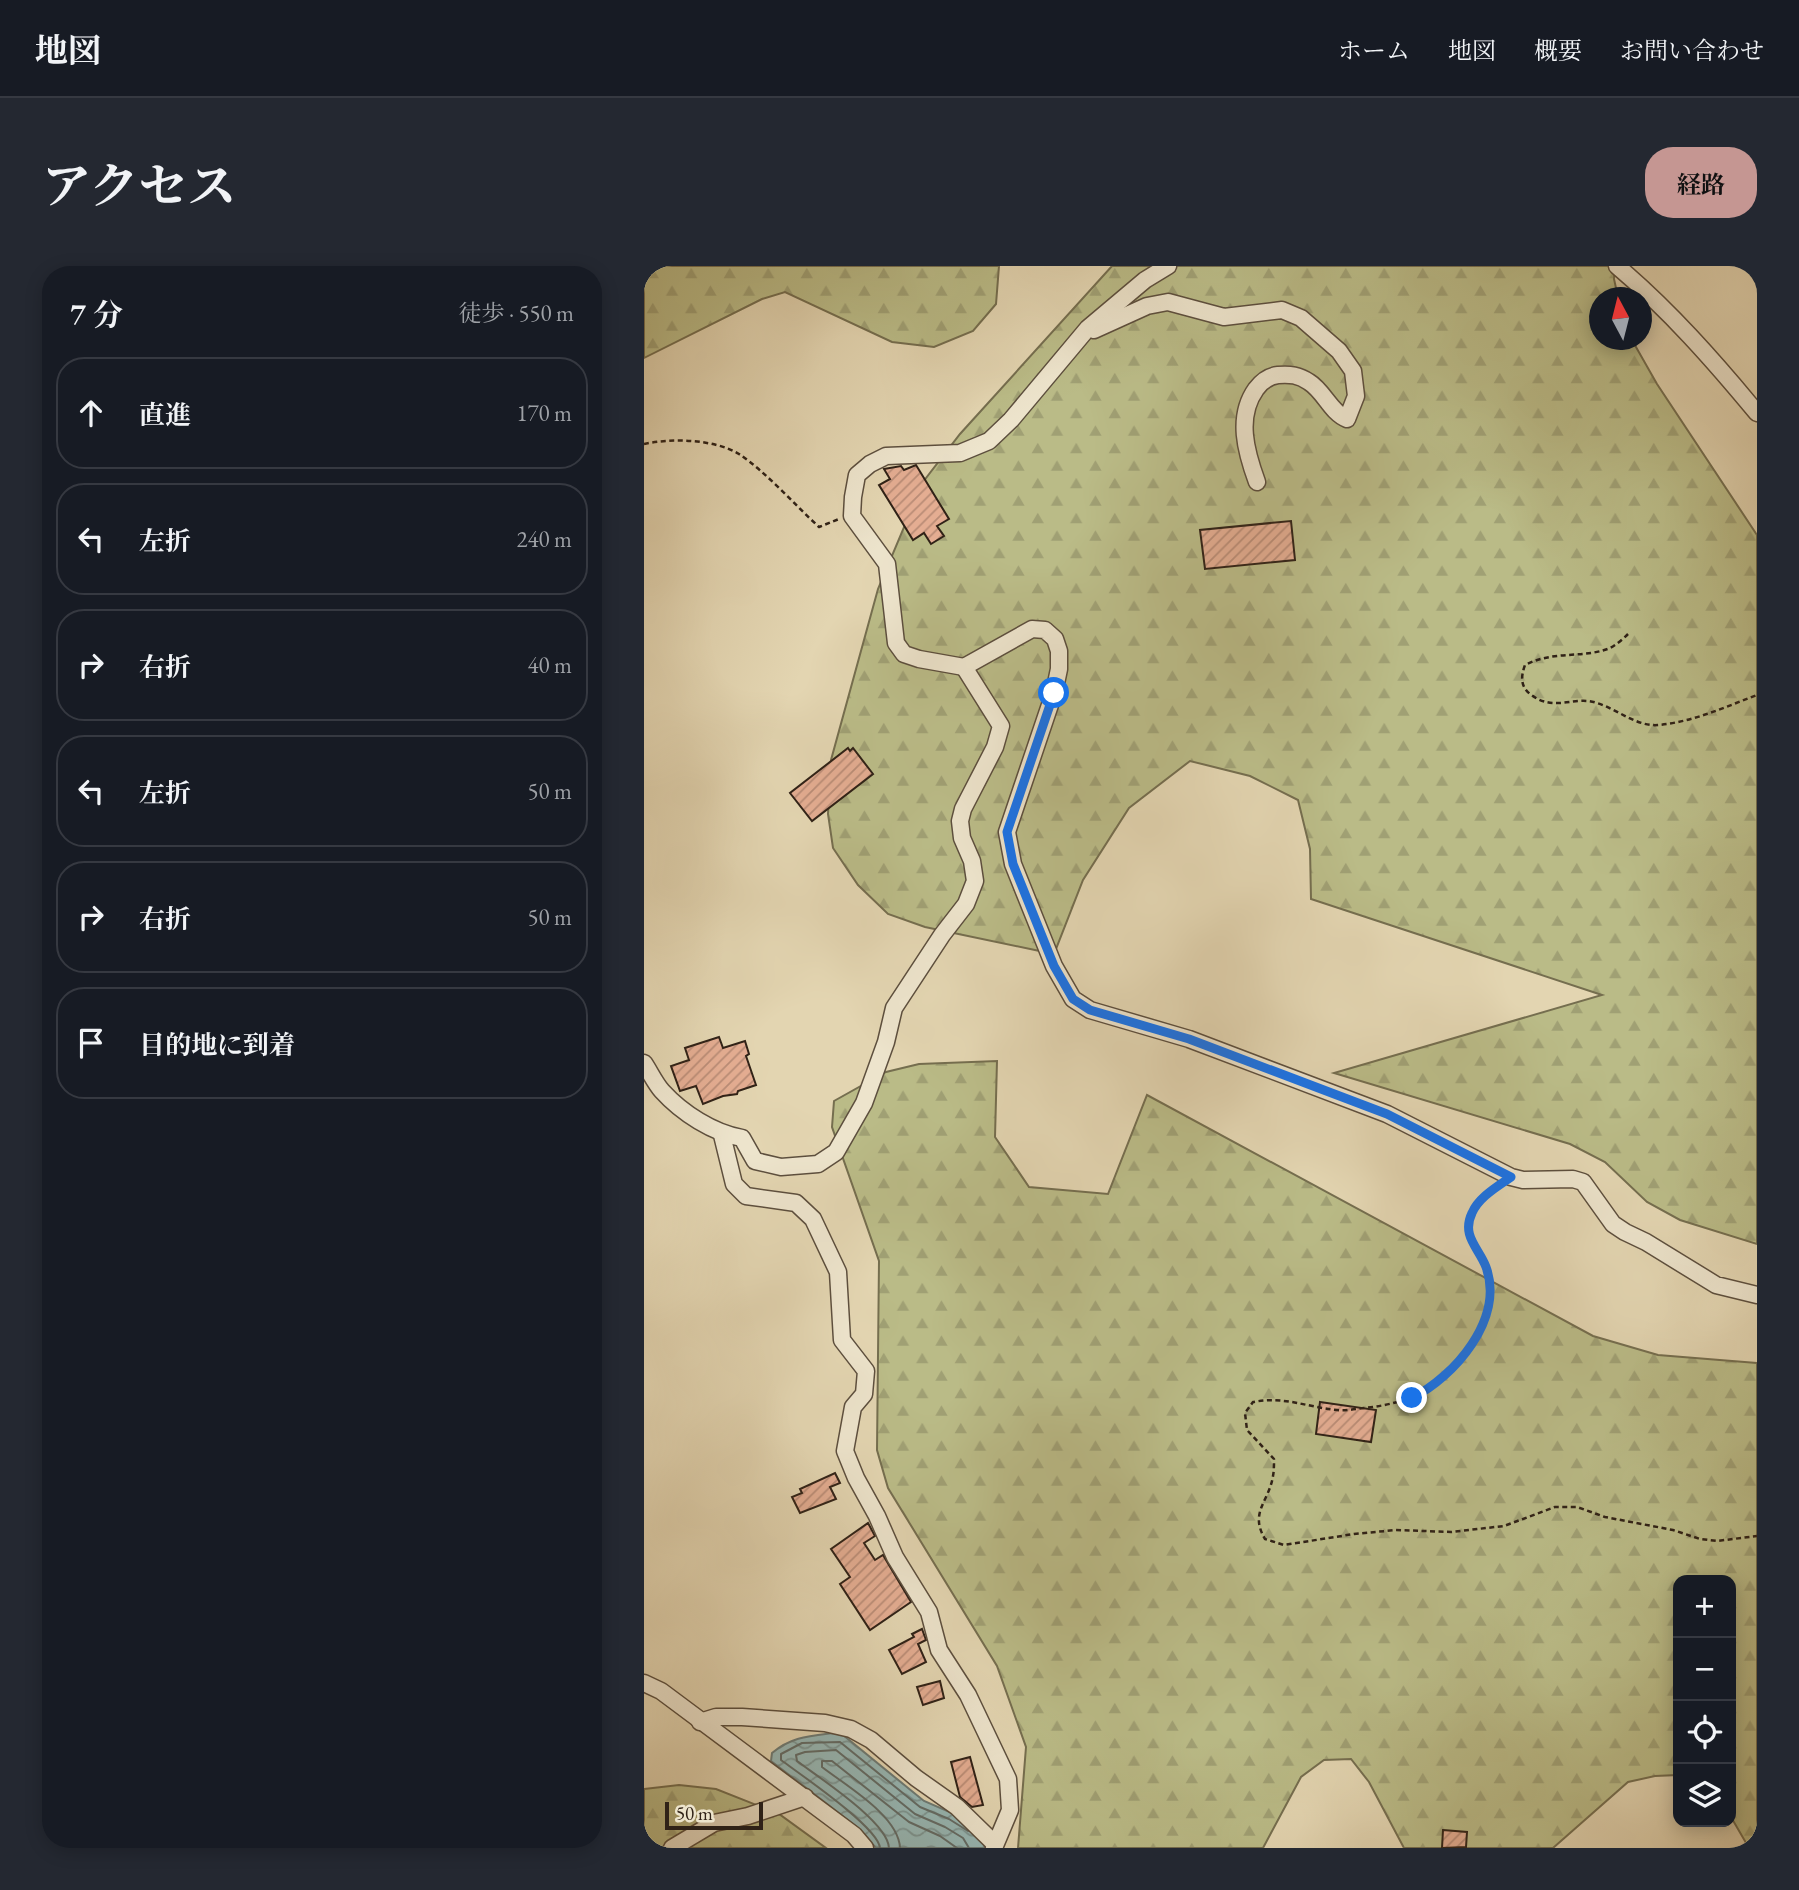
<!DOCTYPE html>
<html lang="ja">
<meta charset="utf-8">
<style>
:root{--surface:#171b24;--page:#242831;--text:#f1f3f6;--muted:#9ea1a6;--line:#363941;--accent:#c59692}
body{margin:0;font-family:"EB Garamond","Noto Serif JP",serif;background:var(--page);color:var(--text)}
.controls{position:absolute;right:21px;bottom:21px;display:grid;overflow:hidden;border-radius:14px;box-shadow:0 4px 18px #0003}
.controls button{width:63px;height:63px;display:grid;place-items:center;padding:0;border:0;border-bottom:2px solid var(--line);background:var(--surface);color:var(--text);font:35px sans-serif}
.compass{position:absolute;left:945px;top:21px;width:63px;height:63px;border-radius:50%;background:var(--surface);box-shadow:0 4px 18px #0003;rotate:353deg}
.scale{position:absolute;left:21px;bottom:18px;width:98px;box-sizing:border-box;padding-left:7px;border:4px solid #302217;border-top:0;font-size:19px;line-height:24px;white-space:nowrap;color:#302217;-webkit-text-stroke:5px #ede4cc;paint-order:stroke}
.stop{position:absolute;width:21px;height:21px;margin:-16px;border:5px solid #1a73e8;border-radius:50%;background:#fff}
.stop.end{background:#1a73e8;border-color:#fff;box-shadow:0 2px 7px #0008}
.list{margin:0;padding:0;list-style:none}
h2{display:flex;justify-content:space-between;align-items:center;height:91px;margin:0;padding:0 28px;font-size:30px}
h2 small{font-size:23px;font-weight:400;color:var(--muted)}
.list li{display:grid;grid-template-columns:46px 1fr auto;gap:21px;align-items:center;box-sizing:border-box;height:112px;margin:0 14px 14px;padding:0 14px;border:2px solid var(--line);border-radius:28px}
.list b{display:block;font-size:26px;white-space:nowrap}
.list em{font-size:23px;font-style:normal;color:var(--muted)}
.icon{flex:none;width:38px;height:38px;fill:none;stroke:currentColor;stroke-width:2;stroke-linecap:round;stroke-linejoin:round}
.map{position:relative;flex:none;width:1113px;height:1582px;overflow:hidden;border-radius:28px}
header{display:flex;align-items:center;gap:42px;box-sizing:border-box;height:98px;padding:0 35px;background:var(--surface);border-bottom:2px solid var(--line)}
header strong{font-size:33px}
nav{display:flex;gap:38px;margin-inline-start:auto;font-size:24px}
.intro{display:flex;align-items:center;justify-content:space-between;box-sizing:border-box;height:168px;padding:0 42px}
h1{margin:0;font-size:49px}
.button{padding:18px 32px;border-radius:28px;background:var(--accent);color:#111;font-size:24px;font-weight:700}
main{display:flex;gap:42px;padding:0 42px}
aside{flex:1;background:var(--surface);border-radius:28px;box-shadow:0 4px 18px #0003}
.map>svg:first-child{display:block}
.forest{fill:url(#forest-firs);stroke:#756e4f;stroke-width:2}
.water{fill:url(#water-waves);stroke:#6e7b75;stroke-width:2}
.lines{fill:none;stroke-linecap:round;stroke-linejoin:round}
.shore{stroke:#646c66;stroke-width:2}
.building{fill:url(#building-hatch);stroke:#302217;stroke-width:2}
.minor-casing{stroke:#5d4f3e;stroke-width:19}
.path{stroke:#302217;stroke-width:2.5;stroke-dasharray:5 3.5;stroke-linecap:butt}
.minor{stroke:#ede4cc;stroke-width:16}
.route{stroke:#1a73e8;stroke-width:9}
</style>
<header>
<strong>地図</strong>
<nav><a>ホーム</a><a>地図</a><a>概要</a><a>お問い合わせ</a></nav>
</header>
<div class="intro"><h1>アクセス</h1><a class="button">経路</a></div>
<main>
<aside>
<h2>7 分<small>徒歩 · 550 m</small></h2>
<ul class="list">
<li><svg class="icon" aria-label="ahead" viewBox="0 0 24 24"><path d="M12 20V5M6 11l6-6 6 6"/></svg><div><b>直進</b></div><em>170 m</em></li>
<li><svg class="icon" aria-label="left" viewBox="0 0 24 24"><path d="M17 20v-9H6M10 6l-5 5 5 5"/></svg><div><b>左折</b></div><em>240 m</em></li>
<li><svg class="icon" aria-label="right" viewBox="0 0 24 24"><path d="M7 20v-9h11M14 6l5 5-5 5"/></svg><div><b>右折</b></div><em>40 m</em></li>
<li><svg class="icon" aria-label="left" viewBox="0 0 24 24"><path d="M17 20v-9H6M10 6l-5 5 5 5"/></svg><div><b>左折</b></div><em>50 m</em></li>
<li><svg class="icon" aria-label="right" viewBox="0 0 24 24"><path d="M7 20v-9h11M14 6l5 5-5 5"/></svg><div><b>右折</b></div><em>50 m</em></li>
<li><svg class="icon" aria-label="arrive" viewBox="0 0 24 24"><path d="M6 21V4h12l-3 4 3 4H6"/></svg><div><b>目的地に到着</b></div></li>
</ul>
</aside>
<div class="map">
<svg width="1113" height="1582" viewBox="0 0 1113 1582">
<defs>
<pattern id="forest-firs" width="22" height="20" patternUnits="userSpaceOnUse" patternTransform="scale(1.75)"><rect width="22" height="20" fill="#babb87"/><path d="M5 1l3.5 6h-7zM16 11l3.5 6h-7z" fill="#a0a074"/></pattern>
<pattern id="water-waves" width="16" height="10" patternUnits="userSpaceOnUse" patternTransform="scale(1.75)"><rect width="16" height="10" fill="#97b7b4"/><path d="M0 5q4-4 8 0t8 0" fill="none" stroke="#7c9491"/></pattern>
<pattern id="building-hatch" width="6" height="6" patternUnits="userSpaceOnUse" patternTransform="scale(1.75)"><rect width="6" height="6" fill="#e4ad92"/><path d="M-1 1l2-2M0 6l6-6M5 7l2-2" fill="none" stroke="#b98c76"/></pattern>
</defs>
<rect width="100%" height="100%" fill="#e3d5b1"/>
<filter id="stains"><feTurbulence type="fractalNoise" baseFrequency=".00286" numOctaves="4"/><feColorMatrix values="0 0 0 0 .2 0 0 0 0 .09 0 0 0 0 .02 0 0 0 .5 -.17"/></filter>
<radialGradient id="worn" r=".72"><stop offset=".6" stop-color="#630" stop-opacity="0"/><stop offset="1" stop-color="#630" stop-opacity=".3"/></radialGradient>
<g class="forest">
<polygon points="0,0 355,0 352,38 329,65 290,81 248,76 141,26 118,33 0,92"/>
<polygon points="468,0 971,0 970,13 974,31 956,32 956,74 988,74 1013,118 1113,269 1113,978 1036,954 1003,936 961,896 926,878 690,807 958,729 667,633 666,583 654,534 606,510 546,495 485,542 439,614 410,688 281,661 244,648 214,619 189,582 184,548 187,494 234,323 279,216 316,168"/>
<polygon points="353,795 351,871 385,921 464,928 503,829 949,1070 1014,1089 1113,1097 1113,1582 1105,1582 1087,1551 1087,1314 1034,1314 1034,1509 1011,1510 984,1516 909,1582 760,1582 725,1516 707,1493 680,1494 657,1511 619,1582 374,1582 382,1481 353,1400 244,1222 233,1184 235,995 188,861 190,835 242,806 275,798"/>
<polygon points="35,1519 72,1523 135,1548 182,1582 0,1582 0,1523"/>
</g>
<path class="water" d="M 189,1467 L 199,1469 L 280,1535 L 308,1547 L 339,1573 L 341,1582 L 232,1582 L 213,1561 L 127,1495 L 128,1487 C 147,1471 165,1470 189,1467 Z"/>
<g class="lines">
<g class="shore">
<path d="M 236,1582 C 234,1561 157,1509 137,1494 L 137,1488 L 158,1477 L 196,1476 L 276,1541 L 305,1553 L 324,1565"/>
<path d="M 245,1582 C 244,1556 174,1511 153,1495 L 152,1489 L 161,1486 L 192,1484 L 271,1548 L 301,1561 L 319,1572 L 325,1582"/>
<path d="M 256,1582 C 255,1550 201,1519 178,1501 L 178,1495 L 188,1495 L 265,1556 L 296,1570 L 313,1582"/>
</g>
</g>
<g class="building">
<polygon points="272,199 305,253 293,260 300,270 287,278 280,267 269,274 235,219 246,213 240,203 257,200 260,204"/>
<polygon points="647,255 651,294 561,303 556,264"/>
<polygon points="204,482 206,485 209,482 229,508 168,555 146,527"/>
<polygon points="75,771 79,782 101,775 105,788 102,790 112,819 94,825 93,828 79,830 59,838 52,820 36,825 27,800 45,794 41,782"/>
<polygon points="676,1136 732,1144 727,1176 672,1168"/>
<polygon points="191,1207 196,1217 186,1221 192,1233 156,1247 148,1231 158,1227 156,1223"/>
<polygon points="224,1257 231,1270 220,1277 231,1294 239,1289 267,1336 226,1364 196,1318 206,1311 187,1283"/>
<polygon points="278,1363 282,1374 274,1378 282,1396 258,1408 245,1384 270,1371 268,1368"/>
<polygon points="296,1415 300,1432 279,1439 273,1421"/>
<polygon points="326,1491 339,1539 328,1541 316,1531 307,1496"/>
<polygon points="799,1564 823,1566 822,1581 798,1582"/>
</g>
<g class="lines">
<g class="minor-casing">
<g id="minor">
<polyline points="524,0 501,14 444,62 367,154 345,175 316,187 242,190 226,198 213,209 209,231 208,250 243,298 252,377 260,388 275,393 320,401 388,363 401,364 411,373 415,385 415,403 410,427 363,566 369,598 410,700 429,733 446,744 545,773 743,848 867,911 879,914 929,913 939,916 969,958 981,966 1002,976 1072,1019 1113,1029"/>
<path d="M 973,0 C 1025,44 1070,95 1113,147"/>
<path d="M 450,64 L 503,40 L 524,36 L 580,51 L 638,44 L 657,52 L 695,85 L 709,105 L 712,130 L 703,153 C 687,147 680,125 665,116 C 655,109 646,108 634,109 C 625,110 618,115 612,123 C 592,151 602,186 613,216"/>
<path d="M 0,797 C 6,806 11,817 18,825 C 38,847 69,867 98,872 L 111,895 L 137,901 L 174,898 L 192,886 L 220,837 L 242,776 L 250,742 L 298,669 L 322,638 L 331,615 L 328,595 L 318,572 L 316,555 L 319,543 L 351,481 L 357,460 L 320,401"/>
<polyline points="78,869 90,918 102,930 152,937 169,953 194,1006 198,1074 222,1105 220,1128 209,1141 201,1185 212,1212 233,1250 251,1291 285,1346 295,1384 324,1429 364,1513 366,1544 350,1582"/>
<polyline points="0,1417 17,1425 210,1569 221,1582"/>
<polyline points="56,1456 72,1451 98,1451 181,1457 207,1463 227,1474 272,1512 313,1541 351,1578"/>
<polyline points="28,1582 70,1557 104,1550 161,1531"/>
</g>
</g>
<g class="path">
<path d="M 0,178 C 28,172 70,173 95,188 C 122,206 151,239 175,261 L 195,253"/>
<path d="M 984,368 C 979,373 972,379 966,382 C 939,393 910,384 881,399 C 877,410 876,420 886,428 C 910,447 930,429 953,437 C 973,443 993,461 1014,459 C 1049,456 1081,441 1113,429"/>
<path d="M 853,921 C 835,934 816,953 828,978 C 832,986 839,992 842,1001 C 852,1025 843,1055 828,1076 C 798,1118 772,1137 720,1142 C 711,1143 702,1145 693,1144 C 662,1141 641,1130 609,1136 L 601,1147 L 603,1164 L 630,1193 C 630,1199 630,1205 629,1210 C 625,1236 605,1246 621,1273 L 640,1279 L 710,1268 L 752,1264 L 807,1266 L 860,1260 L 911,1241 L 933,1241 L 961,1251 L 1029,1264 L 1056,1273 L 1073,1275 L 1113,1270"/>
</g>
<use href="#minor" class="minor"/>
</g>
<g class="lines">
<path class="route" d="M 410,427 L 363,566 L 369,598 L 410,700 L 429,733 L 446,744 L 545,773 L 743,848 L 867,911 C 853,921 835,931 828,947 C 817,970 835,982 842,1001 C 861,1053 810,1111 768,1132"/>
</g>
<rect width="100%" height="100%" filter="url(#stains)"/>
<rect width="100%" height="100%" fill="url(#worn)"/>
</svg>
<div class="controls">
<button>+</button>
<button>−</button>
<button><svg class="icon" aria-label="locate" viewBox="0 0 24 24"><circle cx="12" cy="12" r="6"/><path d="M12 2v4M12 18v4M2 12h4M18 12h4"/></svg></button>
<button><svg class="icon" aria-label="layers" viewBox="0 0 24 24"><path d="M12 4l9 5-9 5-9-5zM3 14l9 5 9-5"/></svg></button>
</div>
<svg class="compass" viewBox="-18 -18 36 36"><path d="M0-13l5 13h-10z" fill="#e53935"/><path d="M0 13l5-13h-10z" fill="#9ea1a6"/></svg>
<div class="scale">50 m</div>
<div class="stop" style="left:410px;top:427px"></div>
<div class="stop end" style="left:768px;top:1132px"></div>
</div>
</main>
